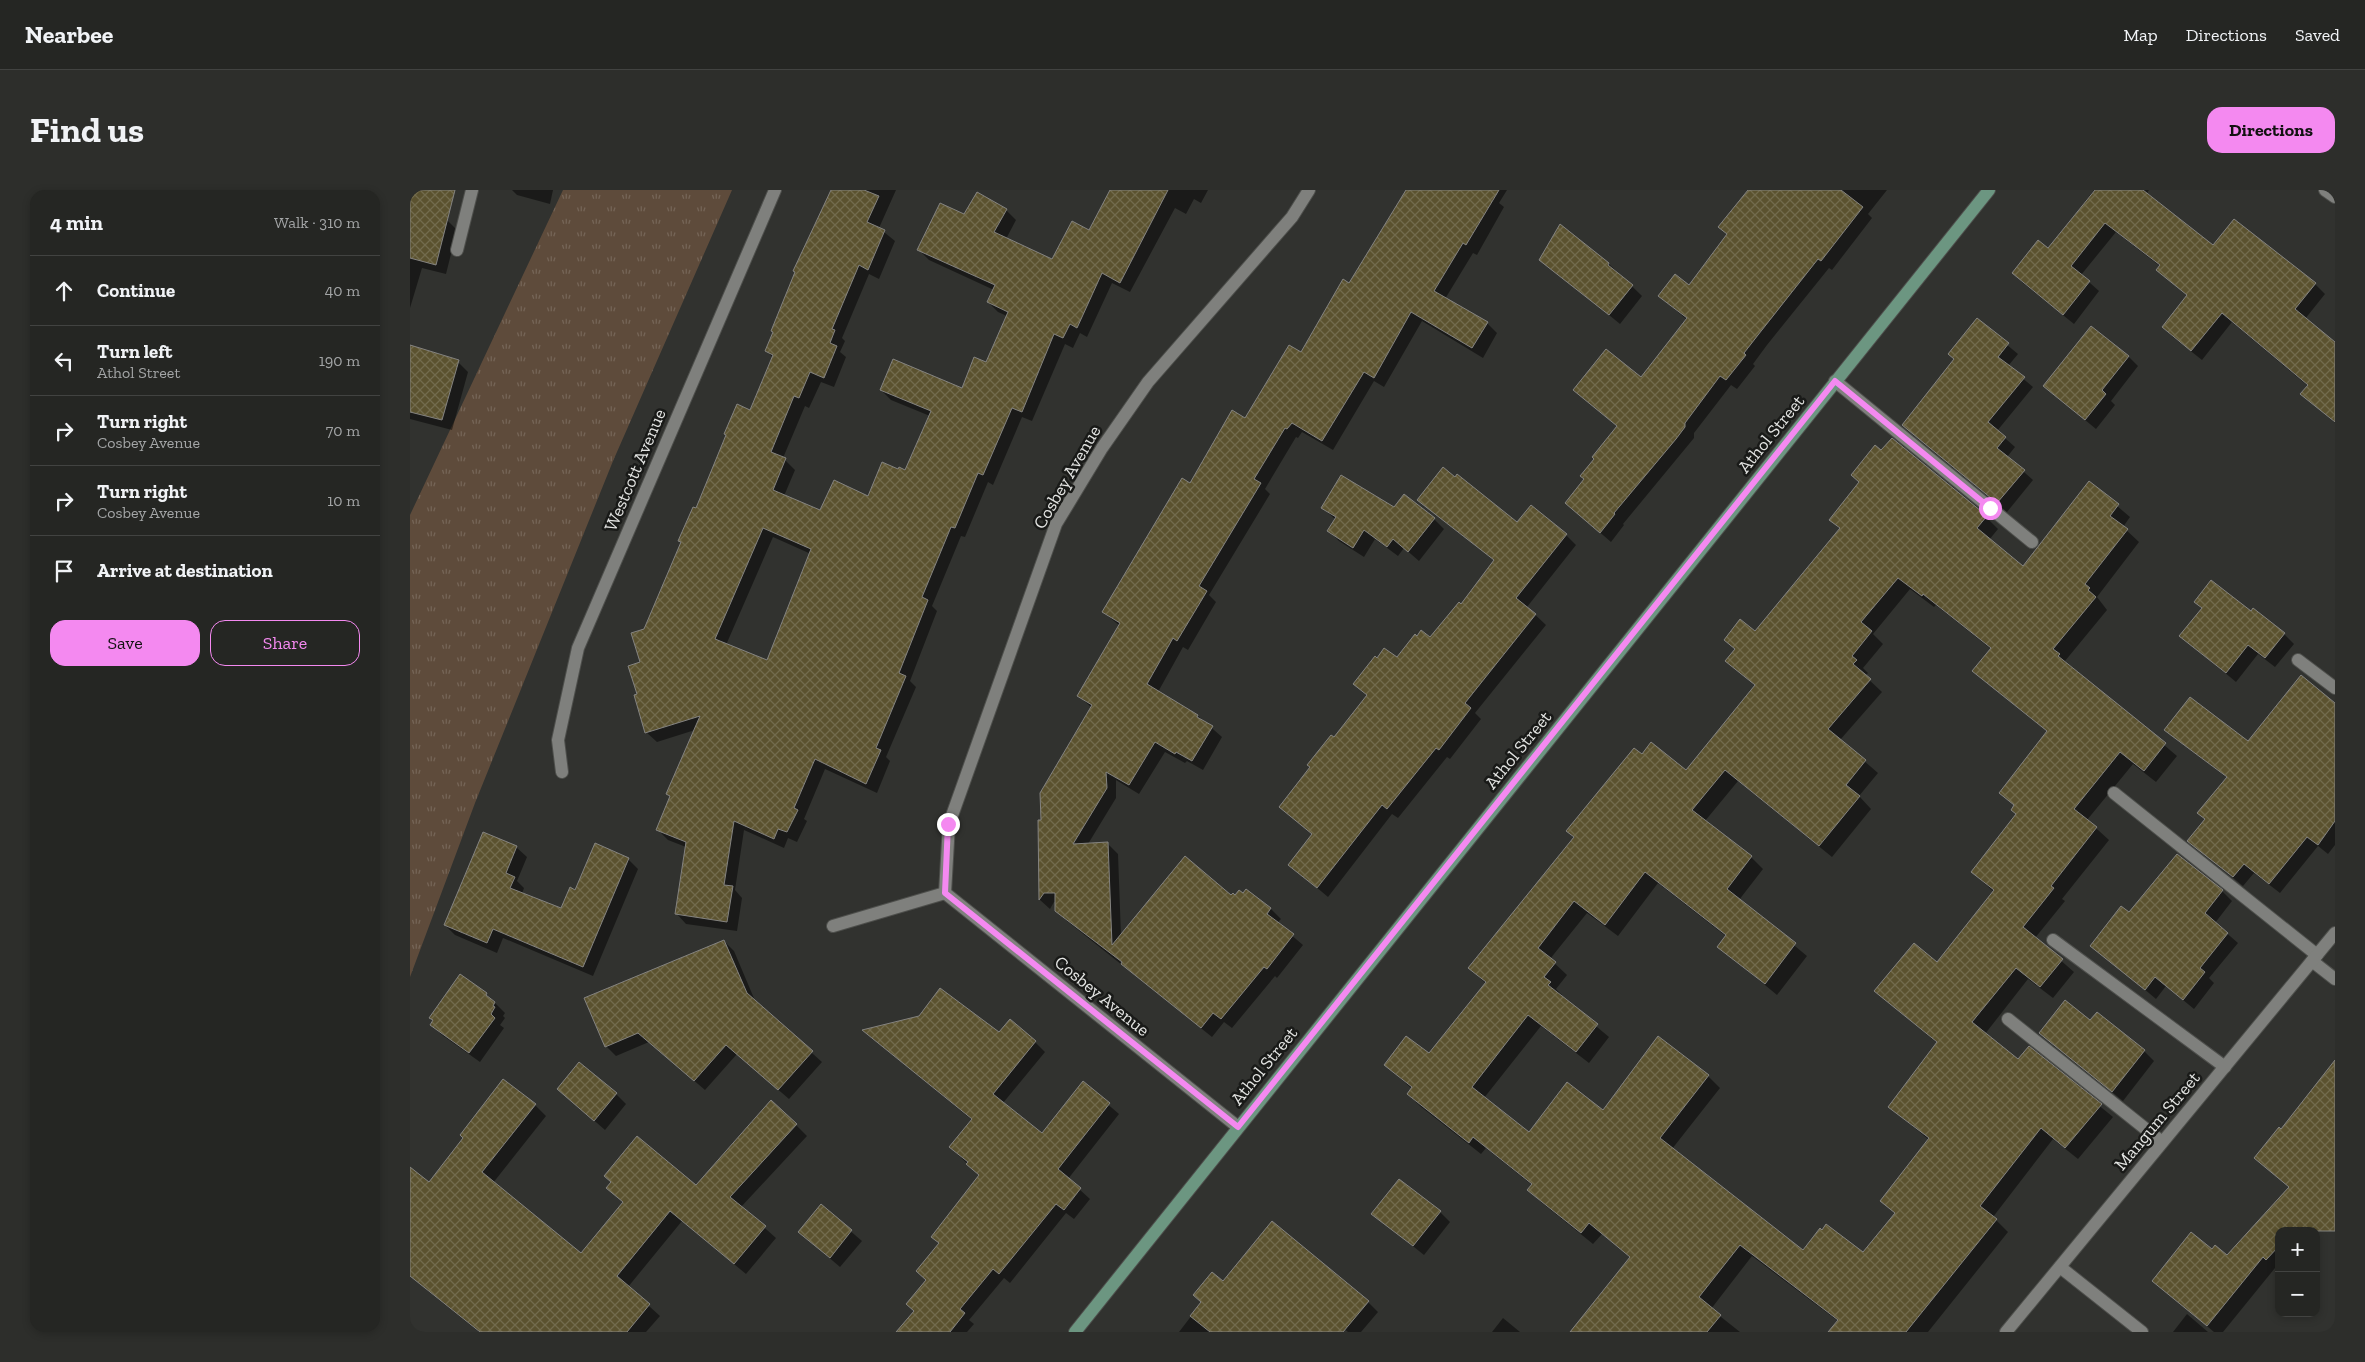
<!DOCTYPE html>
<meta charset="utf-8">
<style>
:root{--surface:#252623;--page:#2d2e2b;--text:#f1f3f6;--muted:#a3a5a6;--line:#424341;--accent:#f489f0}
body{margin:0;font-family:"Zilla Slab",serif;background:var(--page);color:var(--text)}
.controls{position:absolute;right:15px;bottom:15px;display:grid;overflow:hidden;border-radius:10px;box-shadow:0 2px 8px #0003}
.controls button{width:45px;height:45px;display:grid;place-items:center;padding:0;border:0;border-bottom:1px solid var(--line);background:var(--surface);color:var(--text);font:25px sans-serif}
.stop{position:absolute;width:15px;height:15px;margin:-11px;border:4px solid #f489f0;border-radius:50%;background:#fff}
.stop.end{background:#f489f0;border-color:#fff;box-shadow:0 1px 5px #0008}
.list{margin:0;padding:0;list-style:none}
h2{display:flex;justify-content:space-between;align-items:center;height:65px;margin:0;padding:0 20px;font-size:21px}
h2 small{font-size:16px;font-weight:400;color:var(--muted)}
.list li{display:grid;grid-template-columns:32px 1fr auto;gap:15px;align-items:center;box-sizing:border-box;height:70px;padding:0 20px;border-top:1px solid var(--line)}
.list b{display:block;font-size:19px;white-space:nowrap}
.list p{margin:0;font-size:16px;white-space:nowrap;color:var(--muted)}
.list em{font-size:16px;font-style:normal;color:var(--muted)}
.actions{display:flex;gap:10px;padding:15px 20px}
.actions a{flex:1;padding:11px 0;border:1px solid var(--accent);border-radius:15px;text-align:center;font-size:18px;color:var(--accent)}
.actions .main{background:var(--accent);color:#111}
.icon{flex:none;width:28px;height:28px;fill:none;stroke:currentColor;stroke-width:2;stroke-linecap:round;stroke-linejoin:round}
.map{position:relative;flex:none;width:1925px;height:1142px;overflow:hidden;border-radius:15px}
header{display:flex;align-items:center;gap:30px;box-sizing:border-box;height:70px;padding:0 25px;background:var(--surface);border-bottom:1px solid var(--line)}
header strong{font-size:24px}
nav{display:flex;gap:28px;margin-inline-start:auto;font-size:18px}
.intro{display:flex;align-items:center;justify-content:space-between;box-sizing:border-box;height:120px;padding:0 30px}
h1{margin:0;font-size:35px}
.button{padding:12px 22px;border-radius:15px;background:var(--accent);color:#111;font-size:18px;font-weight:700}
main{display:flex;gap:30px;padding:0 30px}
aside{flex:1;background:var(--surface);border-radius:15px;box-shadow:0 2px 8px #0003}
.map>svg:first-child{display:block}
.grass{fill:url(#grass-tufts)}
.shadow{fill:#0007;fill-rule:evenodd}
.building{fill:url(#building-cross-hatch);stroke:#848380;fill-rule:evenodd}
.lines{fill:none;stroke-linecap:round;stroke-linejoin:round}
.lane-casing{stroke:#4e4f4c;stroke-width:14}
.street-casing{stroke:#4e4f4c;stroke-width:14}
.secondary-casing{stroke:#4e4f4c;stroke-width:14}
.lane{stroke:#7f807d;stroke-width:12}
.street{stroke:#7f807d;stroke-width:12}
.secondary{stroke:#6c9681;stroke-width:12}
.route{stroke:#f489f0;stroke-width:6}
.labels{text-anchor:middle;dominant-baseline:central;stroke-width:5;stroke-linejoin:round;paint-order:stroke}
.street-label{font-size:18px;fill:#e4e5e3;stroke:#191a18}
</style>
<header>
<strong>Nearbee</strong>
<nav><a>Map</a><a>Directions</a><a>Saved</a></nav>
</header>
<div class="intro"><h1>Find us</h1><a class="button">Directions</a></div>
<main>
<aside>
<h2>4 min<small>Walk · 310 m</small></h2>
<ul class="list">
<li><svg class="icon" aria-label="ahead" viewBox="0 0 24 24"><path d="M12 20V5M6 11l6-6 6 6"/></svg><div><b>Continue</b></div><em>40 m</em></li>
<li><svg class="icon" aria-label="left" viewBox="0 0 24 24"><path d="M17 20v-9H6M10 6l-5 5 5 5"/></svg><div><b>Turn left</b><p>Athol Street</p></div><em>190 m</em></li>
<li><svg class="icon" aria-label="right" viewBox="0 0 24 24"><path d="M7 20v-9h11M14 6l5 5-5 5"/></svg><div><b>Turn right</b><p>Cosbey Avenue</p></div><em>70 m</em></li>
<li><svg class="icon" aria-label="right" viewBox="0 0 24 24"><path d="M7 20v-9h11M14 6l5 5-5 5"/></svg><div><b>Turn right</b><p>Cosbey Avenue</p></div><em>10 m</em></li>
<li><svg class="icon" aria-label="arrive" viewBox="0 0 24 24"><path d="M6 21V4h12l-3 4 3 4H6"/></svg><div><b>Arrive at destination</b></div></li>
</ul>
<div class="actions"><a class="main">Save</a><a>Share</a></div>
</aside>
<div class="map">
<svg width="1925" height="1142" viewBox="0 0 1925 1142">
<defs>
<pattern id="grass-tufts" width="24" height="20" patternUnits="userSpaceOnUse" patternTransform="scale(1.25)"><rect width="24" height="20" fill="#5e4b3b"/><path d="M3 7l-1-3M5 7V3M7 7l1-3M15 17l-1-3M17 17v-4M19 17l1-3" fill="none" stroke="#756557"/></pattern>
<pattern id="building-cross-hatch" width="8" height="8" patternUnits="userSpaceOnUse" patternTransform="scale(1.25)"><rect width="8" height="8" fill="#5b522f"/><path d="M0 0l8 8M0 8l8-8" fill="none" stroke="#726b4d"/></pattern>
</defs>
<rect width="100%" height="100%" fill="#31322f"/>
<polygon class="grass" points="153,0 322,0 203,271 65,613 0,787 0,325"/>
<g class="shadow">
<polygon points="0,0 30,0 37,30 47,40 36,84 12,78 0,118"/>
<polygon points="102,0 143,0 140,14 107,5"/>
<path d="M 421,0 L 486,0 L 469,38 L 485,51 L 469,89 L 459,84 L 432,148 L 435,151 L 430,162 L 436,167 L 424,197 L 411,192 L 399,218 L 395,216 L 373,268 L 385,280 L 374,306 L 411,321 L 459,307 L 488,281 L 496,281 L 520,226 L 481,210 L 471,200 L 553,199 L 577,174 L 597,126 L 588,122 L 578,112 L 584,100 L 519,70 L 509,60 L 555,26 L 596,20 L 606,30 L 596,49 L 642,70 L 680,42 L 701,0 L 798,0 L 791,13 L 784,9 L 776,24 L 765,18 L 720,102 L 702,93 L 677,147 L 670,143 L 663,158 L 655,154 L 622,231 L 612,227 L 583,295 L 578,292 L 555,347 L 551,346 L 522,416 L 527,421 L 500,491 L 506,497 L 476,567 L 480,571 L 467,603 L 415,579 L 394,629 L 397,631 L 387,652 L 378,648 L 374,658 L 334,640 L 325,700 L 332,708 L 327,741 L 276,734 L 266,723 L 276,657 L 258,650 L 248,640 L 261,607 L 258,604 L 285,540 L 247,552 L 236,542 L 228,505 L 235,440 L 286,319 L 341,221 L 363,168 L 357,161 ZM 363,347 L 401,364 L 357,472 L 316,455 Z"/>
<polygon points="997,0 1097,0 1089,13 1094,17 1067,65 1063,63 1035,109 1077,133 1087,143 1073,168 1012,131 974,197 964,191 923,260 892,242 888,248 886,247 855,299 860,304 799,405 806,412 778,460 773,457 748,502 788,526 812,547 793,580 777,571 775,573 755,562 729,604 706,590 706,608 678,654 698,654 708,664 711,746 822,706 833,705 837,701 861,719 871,729 867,733 893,755 867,788 865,786 822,838 814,832 802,847 657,731 646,720 646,712 644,712 640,719 630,710 629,631 632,631 682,518 669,506 710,436 693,422 780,294 891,164 940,95"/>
<polygon points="1343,0 1477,0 1458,24 1462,28 1422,80 1419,78 1357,155 1343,174 1345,176 1327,199 1321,195 1284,243 1284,248 1213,334 1214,335 1201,352 1156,313 1176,290 1208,237 1165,200 1231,189 1277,130 1250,106 1279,97 1318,44"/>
<polygon points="1684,0 1739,0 1737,3 1804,57 1905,94 1915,104 1895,129 1925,154 1925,233 1892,204 1898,196 1822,132 1792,170 1763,147 1753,137 1778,106 1748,80 1751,77 1706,42 1671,85 1689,101 1664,134 1613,93 1603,83 1638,59"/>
<polygon points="1151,36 1199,74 1232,106 1210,134 1131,69"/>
<polygon points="1567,130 1608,164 1598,176 1623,197 1587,241 1605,257 1597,267 1623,290 1597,322 1494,235 1545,169"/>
<polygon points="0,156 34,165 37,169 48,172 58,182 42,240 0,229"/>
<polygon points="1718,166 1728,176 1701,211 1705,215 1686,239 1634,196"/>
<path d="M 1482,250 L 1576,327 L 1588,339 L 1579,350 L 1613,378 L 1680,293 L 1720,327 L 1713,337 L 1729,352 L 1687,407 L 1697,420 L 1655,471 L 1767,566 L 1746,592 L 1723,574 L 1677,630 L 1699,650 L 1652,709 L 1655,711 L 1625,748 L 1664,782 L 1643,808 L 1618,789 L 1575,844 L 1608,871 L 1619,858 L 1703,927 L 1668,969 L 1643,949 L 1583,1027 L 1598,1042 L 1518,1142 L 1420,1142 L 1428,1131 L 1342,1066 L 1301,1119 L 1330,1142 L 1162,1142 L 1221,1068 L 1192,1044 L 1183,1054 L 1131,1012 L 1119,1000 L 1122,995 L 1076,958 L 1071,964 L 1010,916 L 998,904 L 1002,899 L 975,874 L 1019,865 L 1076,794 L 1060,778 L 1164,648 L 1158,641 L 1232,566 L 1276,582 L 1345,496 L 1317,471 L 1326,460 L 1315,450 L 1345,443 L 1430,339 L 1421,329 ZM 1500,399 L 1524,417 L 1526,415 L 1581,459 L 1564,481 L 1638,542 L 1591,603 L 1605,616 L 1607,625 L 1562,682 L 1584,702 L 1528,774 L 1466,801 L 1528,854 L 1480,917 L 1519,950 L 1472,1010 L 1486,1024 L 1453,1064 L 1393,1061 L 1262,959 L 1310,898 L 1298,886 L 1193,922 L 1119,943 L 1074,908 L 1131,836 L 1179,873 L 1199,847 L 1151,807 L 1152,805 L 1146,799 L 1157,785 L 1140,769 L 1177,723 L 1208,746 L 1248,693 L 1317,747 L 1309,757 L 1367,805 L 1397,766 L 1329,710 L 1353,679 L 1341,667 L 1295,631 L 1328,591 L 1422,667 L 1461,619 L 1449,606 L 1468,583 L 1430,550 L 1472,502 L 1455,486 L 1458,483 L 1453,478 L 1473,454 L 1463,444 Z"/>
<polygon points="1009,310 1156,345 1166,355 1117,417 1136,435 1065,523 1071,529 1040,569 1037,567 988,628 982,624 918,707 880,675 903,645 870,617 958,506 945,494 1021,449 1051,415 1085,371"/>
<polygon points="913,318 984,318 1024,329 1034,339 1009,371 994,358 988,366 965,349 954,367 929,351 919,341 926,330"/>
<polygon points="1785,412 1841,422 1874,444 1884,454 1865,477 1848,464 1826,492 1771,446 1792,419"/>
<polygon points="1925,514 1925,655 1918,664 1908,656 1870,703 1844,683 1833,696 1779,651 1796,630 1817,588 1756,540 1839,552"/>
<polygon points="106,657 117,667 107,691 114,698 112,704 151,719 166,701 218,669 228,679 183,786 93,748 87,763 45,745 35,735"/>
<polygon points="1812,701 1822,711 1805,733 1828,753 1799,788 1804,793 1784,819 1756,796 1746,809 1682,755 1719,724"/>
<polygon points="314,751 324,761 346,813 412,872 379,909 327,864 295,900 239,852 206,866 196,856"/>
<polygon points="76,804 95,823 93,826 95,828 90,835 94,838 70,872 32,845 22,835"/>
<polygon points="1680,832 1734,861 1744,871 1713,911 1630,843"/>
<polygon points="454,841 589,844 625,852 635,862 593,913 632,945 673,893 709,924 658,989 680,1009 664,1029 656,1023 600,1093 594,1088 559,1130 564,1134 557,1142 488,1142 505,1122 517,1091 507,1081 530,1054 570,986 540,957 562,930"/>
<polygon points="1925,870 1925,1039 1922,1041 1912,1033 1869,1041 1869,1080 1865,1078 1813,1142 1804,1142 1743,1091 1802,1061 1817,1067 1880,998 1846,968 1872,940"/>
<polygon points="148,899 206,904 216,914 195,940"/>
<polygon points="125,915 136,926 83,993 172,1065 214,1013 197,998 287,997 386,935 397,946 331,1017 366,1048 336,1084 272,1031 218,1097 250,1126 236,1142 69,1142 18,1101 0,1083 0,978 19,993"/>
<polygon points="411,1016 452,1051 430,1077 389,1042"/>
<polygon points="1030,1022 1040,1032 1014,1065 963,1024"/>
<polygon points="813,1093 958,1112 968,1122 951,1142 938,1142 928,1134 921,1142 769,1142 792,1112"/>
<polygon points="1777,1124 1798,1142 1763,1142"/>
<polygon points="1093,1128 1110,1142 1082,1142"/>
</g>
<g class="building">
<polygon points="0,0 45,0 26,75 0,68"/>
<path d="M 421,0 L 454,0 L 469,6 L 457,32 L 475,40 L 458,80 L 449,75 L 422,139 L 425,140 L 420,153 L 427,156 L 414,188 L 400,182 L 389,208 L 384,206 L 361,262 L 376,268 L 363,300 L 410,320 L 424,290 L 458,306 L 472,272 L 488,279 L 489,277 L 495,280 L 521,221 L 470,200 L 483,169 L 552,198 L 564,167 L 576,172 L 598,122 L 577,112 L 585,95 L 507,60 L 530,13 L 554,24 L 567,2 L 597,19 L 584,42 L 642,69 L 662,31 L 679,40 L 700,0 L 758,0 L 710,93 L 692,83 L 667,138 L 660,134 L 653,148 L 644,144 L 612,222 L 602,218 L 573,285 L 568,283 L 545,338 L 541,337 L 512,407 L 518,410 L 489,483 L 496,486 L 466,558 L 471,560 L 456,594 L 405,569 L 384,618 L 388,620 L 377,642 L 368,639 L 364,649 L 324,631 L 314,695 L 323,696 L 317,732 L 265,724 L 276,652 L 246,640 L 260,606 L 256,604 L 290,526 L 235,543 L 224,505 L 227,504 L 218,476 L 230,472 L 221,443 L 234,439 L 271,352 L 268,351 L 283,317 L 286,318 L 316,245 L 314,244 L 327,214 L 340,220 L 363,165 L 355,161 L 363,142 L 361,141 L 385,82 L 383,81 ZM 353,338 L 401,359 L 357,470 L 305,449 Z"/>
<polygon points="996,0 1089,0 1056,55 1053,53 1024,101 1078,132 1062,158 1001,122 964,188 954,182 912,251 882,233 877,239 875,238 844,289 851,293 789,396 797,401 767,451 763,448 737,494 788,525 787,527 803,536 782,571 766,562 765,564 745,552 719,595 696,582 697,598 663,654 698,652 702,755 775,666 821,705 823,703 825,705 829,700 833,703 836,699 861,718 857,724 884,744 857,779 854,777 811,829 803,823 791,838 711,774 712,772 645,721 645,703 634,703 629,710 628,630 631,630 630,603 682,515 667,506 710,433 692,422 729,360 772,288 780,293 822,220 835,228 879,155 891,162 933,89 939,93"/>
<polygon points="1338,0 1431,0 1453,17 1411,71 1408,69 1348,145 1334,163 1336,165 1316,190 1310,186 1275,233 1275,237 1266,249 1204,323 1205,324 1190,343 1155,313 1174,289 1170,286 1184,269 1182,267 1207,236 1163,200 1196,159 1231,187 1277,128 1248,106 1265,84 1279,95 1317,44 1308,37"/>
<polygon points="1685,0 1733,0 1803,55 1824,29 1906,93 1885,119 1925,152 1925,232 1890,204 1898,195 1812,123 1781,161 1752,137 1777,105 1746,80 1750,75 1695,33 1661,76 1680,91 1653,125 1602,83 1628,50 1638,58"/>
<polygon points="1150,34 1199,73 1198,75 1223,95 1199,125 1129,70"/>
<polygon points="1567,128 1599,153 1588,167 1615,187 1578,232 1596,247 1587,258 1615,280 1587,313 1492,235 1544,169 1538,164"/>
<polygon points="1681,136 1719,166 1692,200 1696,204 1675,230 1633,196"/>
<polygon points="0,155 49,170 32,230 0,222"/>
<path d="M 1482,248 L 1577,326 L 1567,338 L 1613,376 L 1679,291 L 1709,314 L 1700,326 L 1718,339 L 1675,394 L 1680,398 L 1678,400 L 1686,407 L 1643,459 L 1650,464 L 1648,466 L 1756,553 L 1734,581 L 1710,562 L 1664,619 L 1687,637 L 1641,696 L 1644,698 L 1613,737 L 1653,769 L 1630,797 L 1606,778 L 1562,832 L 1608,869 L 1619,856 L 1692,914 L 1655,958 L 1631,938 L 1570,1016 L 1587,1029 L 1496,1142 L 1418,1142 L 1428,1130 L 1330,1055 L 1289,1107 L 1311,1125 L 1297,1142 L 1160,1142 L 1220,1067 L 1179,1033 L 1171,1043 L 1117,1000 L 1122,994 L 1063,947 L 1059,953 L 997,904 L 1002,897 L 974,875 L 996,846 L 1019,863 L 1076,792 L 1058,778 L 1164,647 L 1156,641 L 1224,558 L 1232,564 L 1241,552 L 1276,580 L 1345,495 L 1315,471 L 1325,459 L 1314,450 L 1330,429 L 1345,441 L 1430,338 L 1419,330 L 1449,292 L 1441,285 L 1465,255 L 1471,260 ZM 1488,388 L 1512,406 L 1513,404 L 1581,458 L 1562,481 L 1637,541 L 1589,603 L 1604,615 L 1601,620 L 1606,624 L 1561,682 L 1584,700 L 1527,772 L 1504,753 L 1464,801 L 1527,852 L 1478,917 L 1519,948 L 1470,1011 L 1485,1023 L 1453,1062 L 1416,1034 L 1412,1040 L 1410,1038 L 1393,1060 L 1250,948 L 1299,885 L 1248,846 L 1193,920 L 1157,892 L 1119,942 L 1062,897 L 1118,825 L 1166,862 L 1188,834 L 1138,795 L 1141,792 L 1134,787 L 1146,772 L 1128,758 L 1164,711 L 1195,735 L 1235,682 L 1316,745 L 1307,757 L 1355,794 L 1386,753 L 1317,699 L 1342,666 L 1282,620 L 1315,580 L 1409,656 L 1450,606 L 1436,595 L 1456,570 L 1418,539 L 1461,489 L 1443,474 L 1447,470 L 1442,466 L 1462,441 L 1451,432 Z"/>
<polygon points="1033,277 1045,287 1047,284 1107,332 1121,315 1157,344 1106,408 1126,424 1055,513 1061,518 1029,560 1026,558 977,619 972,615 907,698 878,675 902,644 869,617 900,577 897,575 921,545 924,547 957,505 943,494 965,466 967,468 974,458 987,467 1005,444 1007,446 1011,440 1020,447 1049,412 1051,414 1084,370 1007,310"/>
<polygon points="931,285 984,317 994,304 1025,328 998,362 983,349 977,357 954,340 943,358 917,341 926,327 911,318"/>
<polygon points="1801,390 1841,421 1843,418 1875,443 1855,468 1838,455 1816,483 1769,446 1792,418 1784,412"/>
<polygon points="1891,485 1925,513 1925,631 1908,655 1897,647 1859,694 1834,674 1823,687 1777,651 1795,629 1787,623 1817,587 1754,540 1780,507 1838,551"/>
<polygon points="73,642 107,656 96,683 105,687 100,698 151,718 160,697 165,700 185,653 219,668 173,777 83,739 77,753 34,735"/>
<polygon points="1767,664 1813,700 1795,723 1818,743 1790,778 1795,782 1773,810 1745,787 1735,800 1680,756 1711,716 1719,722"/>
<polygon points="314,750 337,803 403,861 368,900 316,855 284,891 228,843 195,857 174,808"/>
<polygon points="50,784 77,803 76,805 85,812 83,816 85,817 81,824 85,828 59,863 20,835 23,830 19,828"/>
<polygon points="530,798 589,842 600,829 626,851 583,904 632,943 673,891 700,913 648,979 671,998 654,1020 646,1014 589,1084 583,1079 550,1119 555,1123 540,1142 486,1142 504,1121 496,1114 516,1090 506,1081 529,1053 521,1047 569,985 556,974 558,972 539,957 562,929 452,840 509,826"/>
<polygon points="1655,810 1680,830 1687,822 1735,860 1702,902 1629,843"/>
<polygon points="1925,870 1925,1041 1869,1041 1869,1056 1856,1070 1853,1067 1797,1136 1742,1091 1781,1042 1802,1059 1805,1055 1817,1065 1879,997 1844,968 1869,937 1871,939"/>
<polygon points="169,872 207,903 184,931 147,899"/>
<polygon points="93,889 126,914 72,982 171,1063 213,1012 196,998 201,992 194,986 227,946 286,995 361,910 387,934 320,1007 356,1036 324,1074 260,1021 207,1086 240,1114 217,1142 70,1142 0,1086 0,977 19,992 53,948 50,945"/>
<polygon points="989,989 1031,1021 1003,1056 961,1024"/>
<polygon points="411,1014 442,1040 420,1068 388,1042"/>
<polygon points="862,1031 959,1111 933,1142 800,1142 780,1126 791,1112 783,1105 802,1082 813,1091"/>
</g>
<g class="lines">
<g class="lane-casing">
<g id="lane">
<polyline points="47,60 62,0"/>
<polyline points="1425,191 1622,352"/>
<polyline points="1888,470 1925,498"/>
<polyline points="1704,603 1907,765"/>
<polyline points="1643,750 1815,877"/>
<polyline points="1902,771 1925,789"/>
<polyline points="1598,829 1752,952"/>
<polyline points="1650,1077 1732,1142"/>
</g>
</g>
<g class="street-casing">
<g id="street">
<polyline points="1915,0 1925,7"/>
<polyline points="152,582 148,550 168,458 365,0"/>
<polyline points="535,703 828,937"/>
<polyline points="423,736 535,703 539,634 646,334 692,258 738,192 882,27 899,0"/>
<polyline points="1596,1142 1925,743"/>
</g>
</g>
<g class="secondary-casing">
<polyline id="secondary" points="665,1142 1579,0"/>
</g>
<use href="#lane" class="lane"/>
<use href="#street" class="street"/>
<use href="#secondary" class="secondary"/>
</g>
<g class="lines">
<polyline class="route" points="538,634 535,703 828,937 1425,191 1580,318"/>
</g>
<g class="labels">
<g class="street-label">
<text transform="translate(1361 244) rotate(-51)">Athol Street</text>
<text transform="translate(225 280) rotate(-67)">Westcott Avenue</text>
<text transform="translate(657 287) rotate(-60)">Cosbey Avenue</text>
<text transform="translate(1108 560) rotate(-51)">Athol Street</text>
<text transform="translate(692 806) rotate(39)">Cosbey Avenue</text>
<text transform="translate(854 876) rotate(-51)">Athol Street</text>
<text transform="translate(1747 931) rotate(-50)">Mangum Street</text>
</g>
</g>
</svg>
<div class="controls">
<button>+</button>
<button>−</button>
</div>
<div class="stop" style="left:1580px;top:318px"></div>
<div class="stop end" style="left:538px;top:634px"></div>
</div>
</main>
